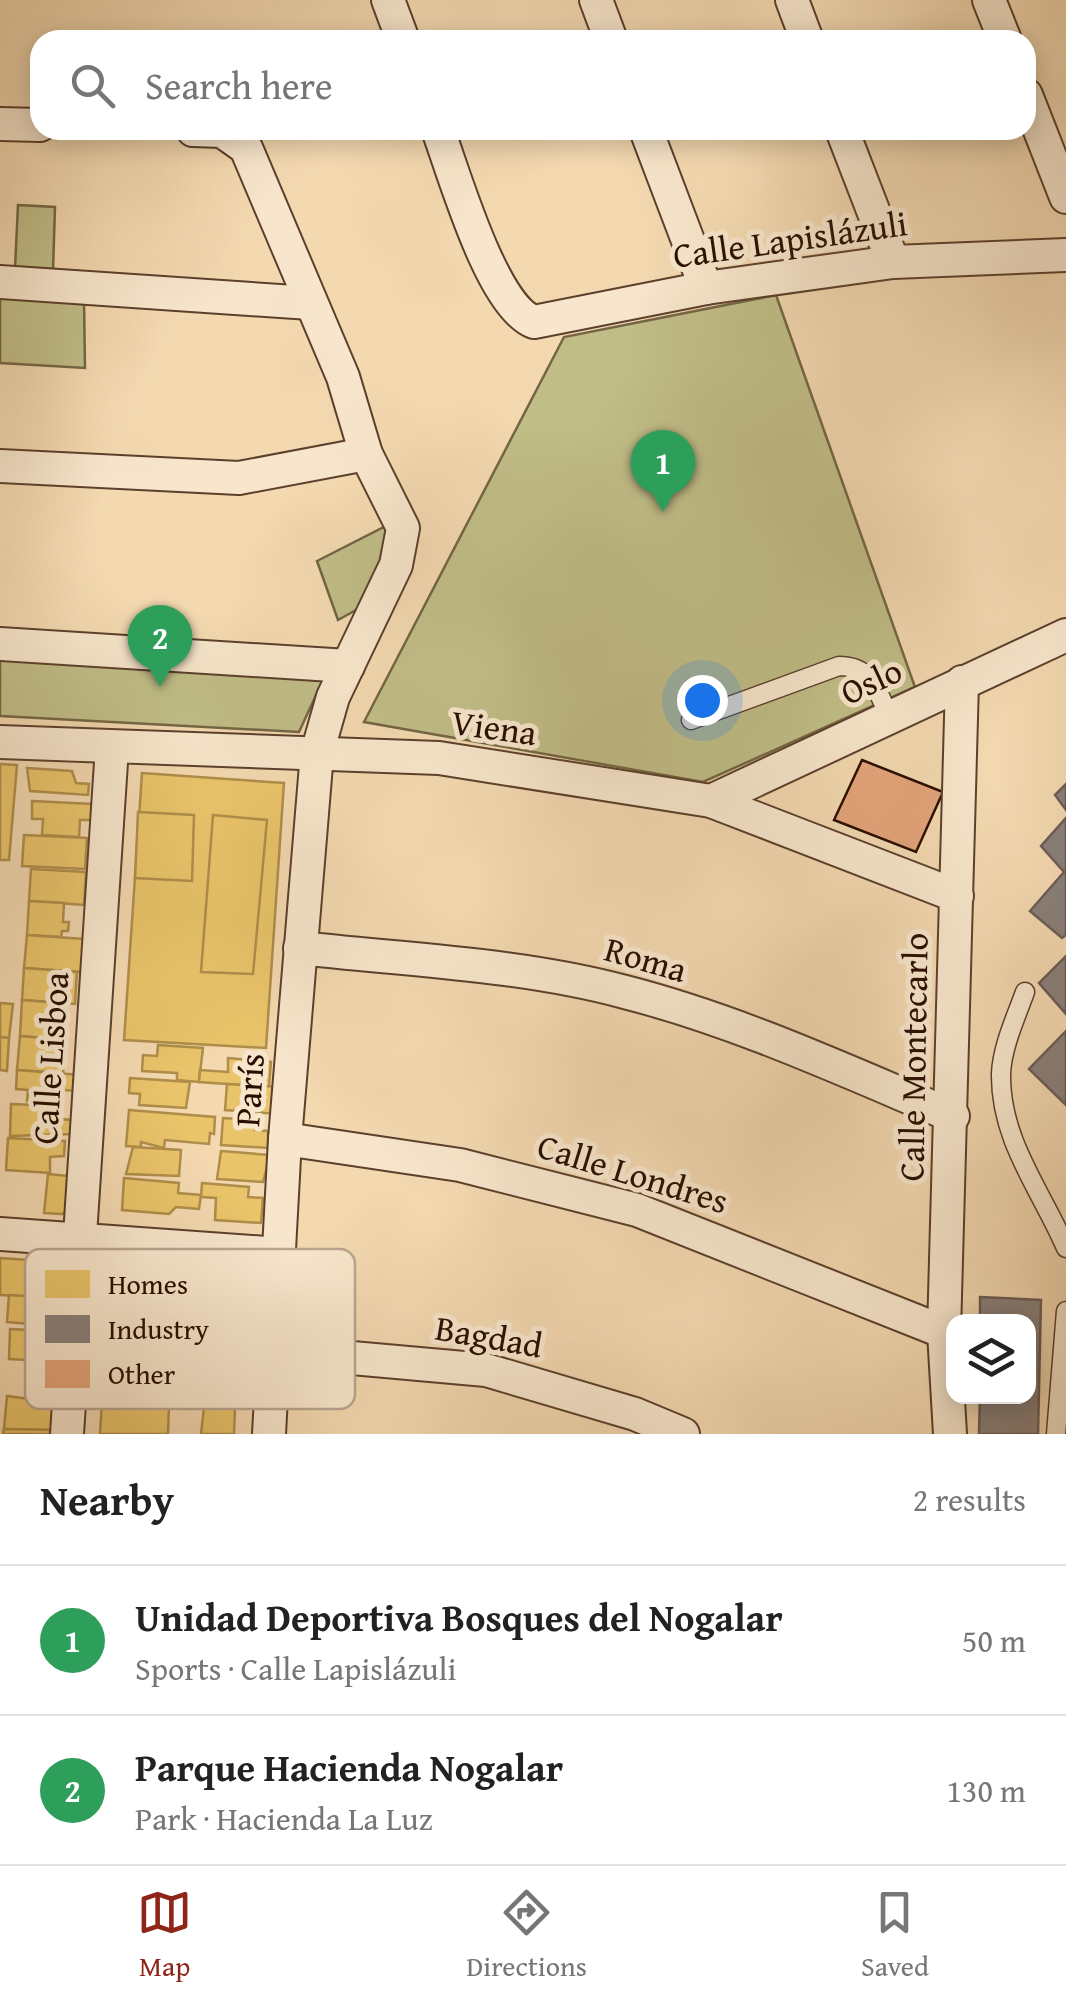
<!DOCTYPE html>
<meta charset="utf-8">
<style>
:root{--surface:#fff;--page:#f6f6f6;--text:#222;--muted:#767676;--line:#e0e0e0;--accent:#8f2418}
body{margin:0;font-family:"Gentium Book Plus",serif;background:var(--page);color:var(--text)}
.controls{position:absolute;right:30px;bottom:30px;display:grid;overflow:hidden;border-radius:20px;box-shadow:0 5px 25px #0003}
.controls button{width:90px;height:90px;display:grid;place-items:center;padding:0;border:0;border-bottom:2px solid var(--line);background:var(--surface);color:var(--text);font:50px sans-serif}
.you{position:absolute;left:702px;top:700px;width:35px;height:35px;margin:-25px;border:8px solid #fff;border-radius:50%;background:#1a73e8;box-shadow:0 0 0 15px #1a73e833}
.badge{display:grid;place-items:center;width:65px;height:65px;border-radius:50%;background:var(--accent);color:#fff;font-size:32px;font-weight:700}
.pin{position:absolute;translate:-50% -82px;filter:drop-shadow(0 2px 5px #0008)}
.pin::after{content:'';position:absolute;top:52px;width:35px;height:30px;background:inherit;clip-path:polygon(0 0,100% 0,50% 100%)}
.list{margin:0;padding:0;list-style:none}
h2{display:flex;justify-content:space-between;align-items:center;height:130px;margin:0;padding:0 40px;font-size:42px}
h2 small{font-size:32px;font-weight:400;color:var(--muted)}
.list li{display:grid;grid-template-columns:65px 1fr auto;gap:30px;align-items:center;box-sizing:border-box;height:150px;padding:0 40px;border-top:2px solid var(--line)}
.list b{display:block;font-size:38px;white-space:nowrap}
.list p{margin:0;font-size:32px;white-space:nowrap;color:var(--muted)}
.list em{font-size:32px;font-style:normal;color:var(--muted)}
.icon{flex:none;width:55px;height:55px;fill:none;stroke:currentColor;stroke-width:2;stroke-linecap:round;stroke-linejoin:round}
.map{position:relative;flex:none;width:1066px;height:1434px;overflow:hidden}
.search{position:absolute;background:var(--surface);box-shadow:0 5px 25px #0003;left:30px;right:30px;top:30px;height:110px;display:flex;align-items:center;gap:25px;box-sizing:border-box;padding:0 35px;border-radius:30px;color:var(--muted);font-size:38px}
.sheet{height:430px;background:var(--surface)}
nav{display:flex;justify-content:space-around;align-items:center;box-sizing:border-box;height:140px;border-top:2px solid var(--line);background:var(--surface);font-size:28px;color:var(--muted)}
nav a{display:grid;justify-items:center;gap:5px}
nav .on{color:var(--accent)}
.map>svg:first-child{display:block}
.green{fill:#c0bd87;stroke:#746644;stroke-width:2.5}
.homes{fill:#e9c46a;stroke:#af8d4a;stroke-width:2.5}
.industry{fill:#8a817c;stroke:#6d5e57;stroke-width:2.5}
.building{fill:#e3a47a;stroke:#290e00;stroke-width:2.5}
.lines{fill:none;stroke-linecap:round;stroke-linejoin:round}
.lane-casing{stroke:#5c402c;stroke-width:21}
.street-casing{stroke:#5c402c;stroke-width:36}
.lane{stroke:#f7e6cc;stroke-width:18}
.street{stroke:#f7e6cc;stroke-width:32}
.labels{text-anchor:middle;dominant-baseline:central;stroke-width:10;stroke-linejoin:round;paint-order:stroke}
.street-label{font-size:35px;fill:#290e00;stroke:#f7e6cc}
.key{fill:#f7e6cc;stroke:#b9a58f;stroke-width:2.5}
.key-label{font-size:28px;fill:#290e00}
</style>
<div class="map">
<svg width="1066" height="1434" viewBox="0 0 1066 1434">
<rect width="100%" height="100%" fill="#f3d8b0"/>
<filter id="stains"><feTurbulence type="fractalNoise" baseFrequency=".002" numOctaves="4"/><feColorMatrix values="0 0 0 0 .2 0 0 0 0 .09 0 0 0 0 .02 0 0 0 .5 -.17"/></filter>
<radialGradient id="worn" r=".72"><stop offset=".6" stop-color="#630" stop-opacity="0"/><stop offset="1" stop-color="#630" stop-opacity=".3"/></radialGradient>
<g class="green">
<polygon points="18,205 55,207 53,271 15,268"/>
<polygon points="0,295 84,300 85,368 0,363"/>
<polygon points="776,295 915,687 703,782 364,722 564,337"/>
<polygon points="384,527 396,548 365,605 338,620 317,561"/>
<polygon points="0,644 323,680 299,732 0,716"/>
</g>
<g class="homes">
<polygon points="0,764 17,765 9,860 0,860"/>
<polygon points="27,768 72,771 76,783 89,784 88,795 30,791"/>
<polygon points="142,773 284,783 266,1048 124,1040"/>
<polygon points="32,801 93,804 92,820 80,820 79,837 42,835 43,819 32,819"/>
<polygon points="138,812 194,815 192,881 135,878"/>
<polygon points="213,815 267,820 253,974 201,972"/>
<polygon points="24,835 87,838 85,869 22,866"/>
<polygon points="31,869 86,872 84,905 29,901"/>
<polygon points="29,901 64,903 63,922 69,922 68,931 62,931 61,937 27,935"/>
<polygon points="27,935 84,939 82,972 24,968"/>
<polygon points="24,968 77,972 75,1004 22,1000"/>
<polygon points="22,1000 61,1003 56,1039 20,1036"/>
<polygon points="0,1003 13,1004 9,1038 0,1037"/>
<polygon points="20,1036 66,1040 63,1073 17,1070"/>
<polygon points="0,1037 9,1038 7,1071 0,1070"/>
<polygon points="158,1045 203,1048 199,1082 177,1080 177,1073 142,1071 143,1055 157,1056"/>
<polygon points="228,1058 271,1062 269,1087 199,1082 200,1070 228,1072"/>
<polygon points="17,1070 81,1075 80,1091 62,1090 61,1104 27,1101 28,1090 16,1089"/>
<polygon points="130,1078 190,1082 186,1108 139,1105 140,1094 129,1093"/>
<polygon points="227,1084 280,1087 279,1114 225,1110"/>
<polygon points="11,1104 60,1106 59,1119 74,1120 73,1134 10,1136"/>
<polygon points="129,1110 215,1117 214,1134 210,1133 209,1144 165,1140 164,1148 141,1142 141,1147 126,1146"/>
<polygon points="223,1118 256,1120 255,1130 268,1131 268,1148 221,1145"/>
<polygon points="8,1138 65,1141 64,1156 50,1157 50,1173 6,1170"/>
<polygon points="133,1147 181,1150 179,1176 126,1174"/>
<polygon points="221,1151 270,1155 263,1182 217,1179"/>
<polygon points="48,1174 80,1177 75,1206 62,1214 44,1213"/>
<polygon points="124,1178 179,1183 178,1193 201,1195 199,1209 176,1207 169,1214 122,1210"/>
<polygon points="202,1183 249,1187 248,1197 263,1198 261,1223 215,1220 216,1198 201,1197"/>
<polygon points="0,1258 57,1262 57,1270 69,1271 67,1299 0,1295"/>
<polygon points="9,1295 44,1297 42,1325 7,1322"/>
<polygon points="10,1329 51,1331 49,1361 9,1359"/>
<polygon points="33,1372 62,1373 52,1430 4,1429 7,1396 29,1399"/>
<polygon points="102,1400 169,1404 168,1434 100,1434"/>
<polygon points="204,1407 235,1408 234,1434 201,1434"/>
<polygon points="4,1429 52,1430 52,1434 3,1434"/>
</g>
<g class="industry">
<polygon points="1066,784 1066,810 1055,795"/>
<polygon points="1066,818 1066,935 1062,938 1030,911 1064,872 1041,846"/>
<polygon points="1066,956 1066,1014 1039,983"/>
<polygon points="1066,1031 1066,1105 1029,1069"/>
<polygon points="980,1297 1041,1300 1038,1434 979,1434 980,1396 1028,1396 1028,1322 980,1322"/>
</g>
<polygon class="building" points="862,760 943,792 916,852 834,820"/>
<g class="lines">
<g class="lane-casing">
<g id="lane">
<path d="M 691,720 L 839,666 C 871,666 877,690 889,716"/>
<path d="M 1025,992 C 1016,1017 1002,1047 1001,1074 C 1000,1140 1041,1190 1066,1248"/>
<polyline points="1056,1434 1066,1311"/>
</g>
</g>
<g class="street-casing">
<g id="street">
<polyline points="388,0 403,40"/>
<polyline points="596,0 611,40"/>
<polyline points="792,0 807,40"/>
<polyline points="989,0 1005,40"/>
<polyline points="1026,95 1066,197"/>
<polyline points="0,124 40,125"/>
<polyline points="193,130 222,131 246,148 343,377 366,454 403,528 396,565 333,697 317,753 285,1139 269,1434"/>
<path d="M 438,130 C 454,173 492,307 534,322 L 706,288 L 893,262 L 1066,255"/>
<polyline points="646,130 706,288"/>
<polyline points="842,130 893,262"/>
<polyline points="0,282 310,303"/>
<polyline points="0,466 239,478 366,454"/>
<polyline points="0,644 348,666"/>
<polyline points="0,742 439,758 711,801 957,896"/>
<polyline points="711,801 1066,635"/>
<path d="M 300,948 C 407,960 521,964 625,992 C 738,1021 846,1071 953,1116"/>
<polyline points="285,1139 460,1165 637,1210 944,1332"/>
<polyline points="0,1234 280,1254"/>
<polyline points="274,1351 486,1370 635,1414 683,1434"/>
<polyline points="67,1434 112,747"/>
<polyline points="950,1434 944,1332 962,682"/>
</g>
</g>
<use href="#lane" class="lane"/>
<use href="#street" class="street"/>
</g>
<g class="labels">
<g class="street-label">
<text transform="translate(790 239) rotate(-8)">Calle Lapislázuli</text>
<text transform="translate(871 681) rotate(-25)">Oslo</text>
<text transform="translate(494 727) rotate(8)">Viena</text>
<text transform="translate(646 959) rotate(16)">Roma</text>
<text transform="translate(913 1057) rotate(-89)">Calle Montecarlo</text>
<text transform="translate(50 1058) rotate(-86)">Calle Lisboa</text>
<text transform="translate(249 1090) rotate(-86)">París</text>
<text transform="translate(633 1173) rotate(17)">Calle Londres</text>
<text transform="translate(489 1336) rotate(10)">Bagdad</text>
</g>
</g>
<rect x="25" y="1249" width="330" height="160" rx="15" class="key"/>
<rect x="45" y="1270" width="45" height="28" fill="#e9c46a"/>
<rect x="45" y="1315" width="45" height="28" fill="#8a817c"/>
<rect x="45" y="1360" width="45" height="28" fill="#e3a47a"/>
<g class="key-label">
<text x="108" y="1294">Homes</text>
<text x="108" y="1339">Industry</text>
<text x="108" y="1384">Other</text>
</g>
<rect width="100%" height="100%" filter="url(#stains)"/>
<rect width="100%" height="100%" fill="url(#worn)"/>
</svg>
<div class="controls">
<button><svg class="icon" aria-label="layers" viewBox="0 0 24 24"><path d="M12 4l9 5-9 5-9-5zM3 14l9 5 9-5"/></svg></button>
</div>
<div class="you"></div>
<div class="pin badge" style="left:663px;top:512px;background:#2e9e5b">1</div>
<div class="pin badge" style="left:160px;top:687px;background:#2e9e5b">2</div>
<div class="search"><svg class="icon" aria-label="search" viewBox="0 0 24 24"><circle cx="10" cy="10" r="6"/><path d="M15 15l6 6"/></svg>Search here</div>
</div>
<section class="sheet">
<h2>Nearby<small>2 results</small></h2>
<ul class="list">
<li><span class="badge" style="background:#2e9e5b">1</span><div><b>Unidad Deportiva Bosques del Nogalar</b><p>Sports · Calle Lapislázuli</p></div><em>50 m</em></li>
<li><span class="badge" style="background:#2e9e5b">2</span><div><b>Parque Hacienda Nogalar</b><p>Park · Hacienda La Luz</p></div><em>130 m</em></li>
</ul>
</section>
<nav>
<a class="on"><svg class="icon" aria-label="map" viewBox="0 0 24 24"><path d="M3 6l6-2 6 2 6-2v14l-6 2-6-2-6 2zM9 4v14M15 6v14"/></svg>Map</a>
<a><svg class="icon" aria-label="directions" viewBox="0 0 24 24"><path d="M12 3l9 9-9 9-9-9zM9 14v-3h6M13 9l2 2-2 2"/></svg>Directions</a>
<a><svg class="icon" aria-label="saved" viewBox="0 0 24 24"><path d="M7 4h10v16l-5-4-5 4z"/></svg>Saved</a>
</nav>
